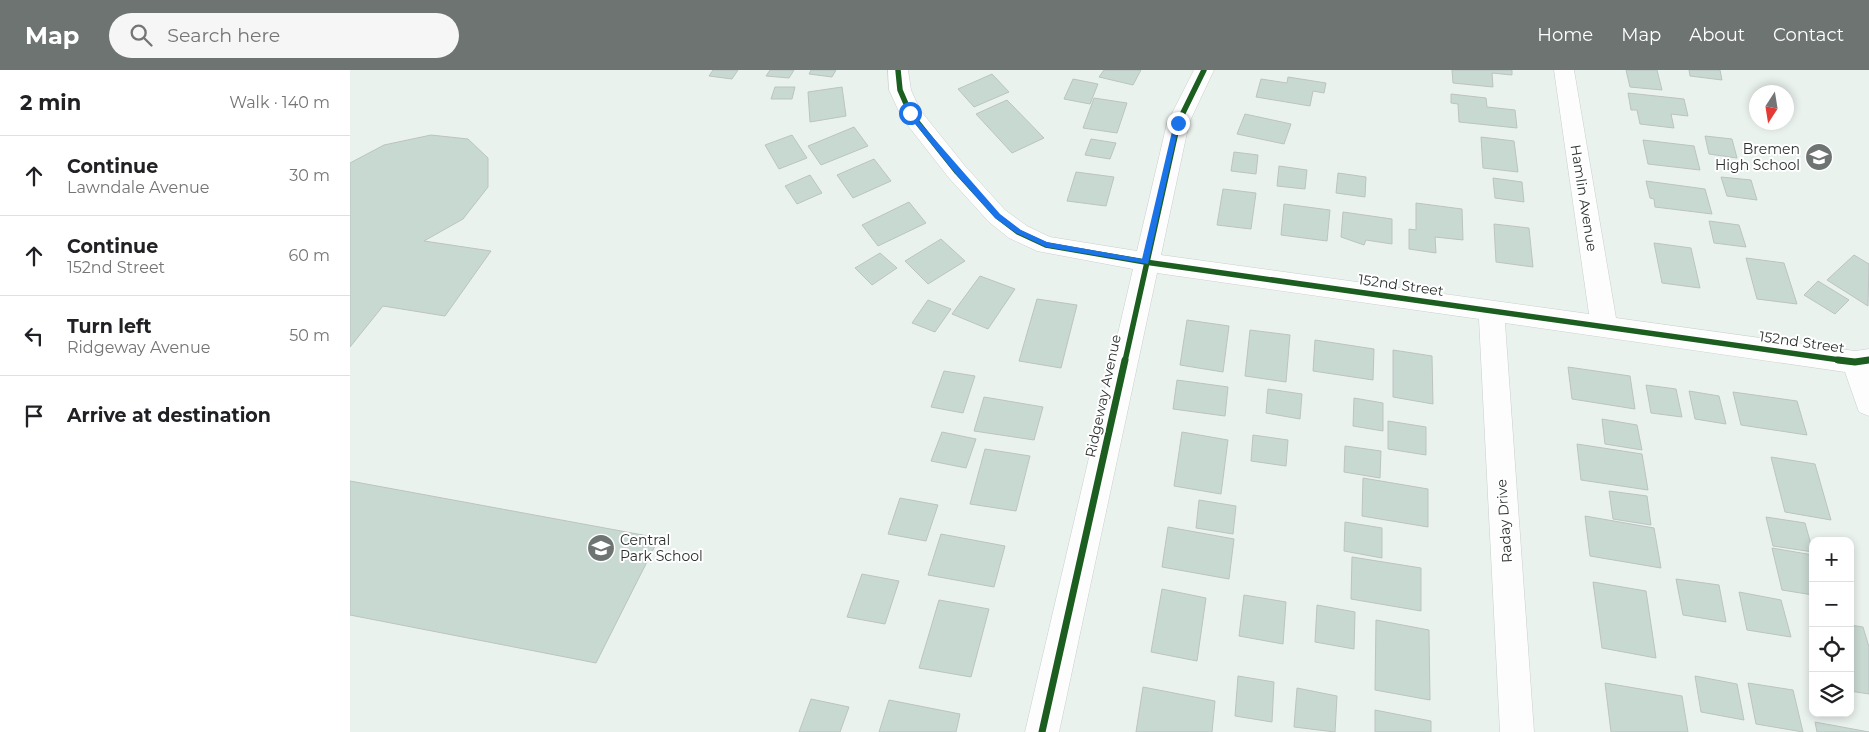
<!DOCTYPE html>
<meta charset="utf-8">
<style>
:root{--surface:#fff;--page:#f6f6f6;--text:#202124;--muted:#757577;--line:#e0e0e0;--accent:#6e7471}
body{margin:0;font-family:Montserrat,sans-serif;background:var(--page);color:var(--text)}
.controls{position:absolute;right:15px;bottom:15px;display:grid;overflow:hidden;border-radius:10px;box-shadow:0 2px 8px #0003}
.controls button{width:45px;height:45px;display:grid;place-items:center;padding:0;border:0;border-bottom:1px solid var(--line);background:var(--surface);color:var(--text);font:25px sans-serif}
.compass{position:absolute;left:1399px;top:15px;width:45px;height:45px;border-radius:50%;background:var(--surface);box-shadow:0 2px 8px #0003;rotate:192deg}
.stop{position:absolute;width:15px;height:15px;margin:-11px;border:4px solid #1a73e8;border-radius:50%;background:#fff}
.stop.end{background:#1a73e8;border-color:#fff;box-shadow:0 1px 5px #0008}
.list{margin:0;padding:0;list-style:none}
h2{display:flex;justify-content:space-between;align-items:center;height:65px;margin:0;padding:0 20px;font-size:21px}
h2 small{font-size:16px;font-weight:400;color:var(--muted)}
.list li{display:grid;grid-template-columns:32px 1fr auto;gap:15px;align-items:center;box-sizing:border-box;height:80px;padding:0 20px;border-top:1px solid var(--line)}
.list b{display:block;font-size:19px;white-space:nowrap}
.list p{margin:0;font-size:16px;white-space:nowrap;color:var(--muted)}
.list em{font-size:16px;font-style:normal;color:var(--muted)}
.icon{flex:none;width:28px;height:28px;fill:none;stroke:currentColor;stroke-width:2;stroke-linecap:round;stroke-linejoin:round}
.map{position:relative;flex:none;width:1519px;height:662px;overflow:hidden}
header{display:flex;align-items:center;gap:30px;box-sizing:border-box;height:70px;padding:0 25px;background:var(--accent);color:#fff}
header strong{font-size:24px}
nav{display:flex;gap:28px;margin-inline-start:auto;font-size:18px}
.search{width:350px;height:45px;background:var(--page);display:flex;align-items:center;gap:12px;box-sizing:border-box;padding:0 18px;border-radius:28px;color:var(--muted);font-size:19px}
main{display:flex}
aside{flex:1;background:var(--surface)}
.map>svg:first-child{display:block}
.building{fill:#c8d9d2;stroke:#bcc3c0}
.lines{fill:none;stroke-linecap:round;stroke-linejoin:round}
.street-casing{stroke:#c9cfcc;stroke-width:1}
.street{fill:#fcfdfc;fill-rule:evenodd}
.cycleway-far1-casing{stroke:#fff;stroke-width:8}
.cycleway-casing{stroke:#fff;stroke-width:10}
.cycleway-far1{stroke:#1b5e20;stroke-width:5.5}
.cycleway{stroke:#1b5e20;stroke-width:7}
.route{fill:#1a73e8}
.labels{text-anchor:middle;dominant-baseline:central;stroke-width:4;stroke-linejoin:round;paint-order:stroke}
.poi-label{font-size:14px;fill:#2b302e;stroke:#fff;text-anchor:end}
.street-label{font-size:14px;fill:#2b302e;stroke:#fff}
</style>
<header>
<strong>Map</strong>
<div class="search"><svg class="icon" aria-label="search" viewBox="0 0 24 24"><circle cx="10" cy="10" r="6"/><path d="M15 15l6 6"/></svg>Search here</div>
<nav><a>Home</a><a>Map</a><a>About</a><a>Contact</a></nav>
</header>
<main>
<aside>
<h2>2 min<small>Walk · 140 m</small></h2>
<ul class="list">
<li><svg class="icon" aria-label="ahead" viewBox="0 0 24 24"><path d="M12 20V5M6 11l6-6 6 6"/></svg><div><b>Continue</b><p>Lawndale Avenue</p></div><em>30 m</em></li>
<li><svg class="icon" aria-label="ahead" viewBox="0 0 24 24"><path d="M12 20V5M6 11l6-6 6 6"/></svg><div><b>Continue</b><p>152nd Street</p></div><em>60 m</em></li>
<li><svg class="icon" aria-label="left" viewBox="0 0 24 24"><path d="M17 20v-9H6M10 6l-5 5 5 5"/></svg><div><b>Turn left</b><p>Ridgeway Avenue</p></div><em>50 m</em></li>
<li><svg class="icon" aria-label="arrive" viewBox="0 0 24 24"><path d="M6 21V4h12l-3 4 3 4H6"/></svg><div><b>Arrive at destination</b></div></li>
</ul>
</aside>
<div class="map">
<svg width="1519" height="662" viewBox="0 0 1519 662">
<rect width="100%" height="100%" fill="#eaf2ee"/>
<g class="building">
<polygon points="363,0 388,0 382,9 359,6"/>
<polygon points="420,0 444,0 439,8 416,6"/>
<polygon points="461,0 486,0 482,7 459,4"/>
<polygon points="754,0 791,0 783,15 749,7"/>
<polygon points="1102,0 1162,0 1162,5 1142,3 1143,17 1103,13"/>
<polygon points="1276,0 1307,0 1312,20 1280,17"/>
<polygon points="1339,0 1370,0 1372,10 1340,6"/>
<polygon points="642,4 659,22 624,37 608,19"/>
<polygon points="938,7 976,13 974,23 963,21 960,36 906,27 911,9 937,13"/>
<polygon points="723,9 748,14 740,34 714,29"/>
<polygon points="425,17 445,17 442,29 421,29"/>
<polygon points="492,17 496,46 460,52 458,22"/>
<polygon points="1278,23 1334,29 1338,46 1321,44 1324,58 1290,54 1287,40 1281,40"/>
<polygon points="1101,24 1136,28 1137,37 1165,40 1167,58 1109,52 1108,34 1101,33"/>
<polygon points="744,28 777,33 767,63 733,58"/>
<polygon points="657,30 694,68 662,83 626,44"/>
<polygon points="895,44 941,54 934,74 887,64"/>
<polygon points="504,57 518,76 471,95 458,76"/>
<polygon points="81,65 118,69 138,88 138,117 113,149 74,171 141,181 95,246 33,236 0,277 0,93 34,75"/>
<polygon points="442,65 457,88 429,99 415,75"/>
<polygon points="1355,66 1382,69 1387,88 1359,84"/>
<polygon points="1131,67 1164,71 1168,102 1133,98"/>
<polygon points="741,69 766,73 760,89 735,85"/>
<polygon points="1293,70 1344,76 1350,100 1298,94"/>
<polygon points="884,82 908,85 906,104 881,101"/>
<polygon points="524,89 541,111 503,128 487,105"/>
<polygon points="929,96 957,100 955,119 927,116"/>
<polygon points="726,102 764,107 756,136 717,131"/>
<polygon points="988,103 1016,107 1015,127 986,123"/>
<polygon points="460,105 472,123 447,134 435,116"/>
<polygon points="1371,107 1401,110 1407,130 1377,126"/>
<polygon points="1143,108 1172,112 1174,132 1145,128"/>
<polygon points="1296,111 1355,119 1362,144 1305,137 1304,129 1300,128"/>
<polygon points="873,119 906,123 901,159 867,155"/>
<polygon points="559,132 576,153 528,176 512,155"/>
<polygon points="1066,133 1112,139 1113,170 1085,167 1086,183 1059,179 1059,159 1066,160"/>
<polygon points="934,134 980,140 977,171 931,165"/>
<polygon points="993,142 1042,149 1042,174 1016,170 1014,175 991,167"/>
<polygon points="1359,151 1389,155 1396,177 1364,173"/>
<polygon points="1144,154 1179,158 1183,197 1146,192"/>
<polygon points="591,169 615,191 578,214 555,191"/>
<polygon points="1304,173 1341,178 1350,218 1312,213"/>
<polygon points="530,183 547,198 522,215 505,198"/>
<polygon points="1504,185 1519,194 1518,236 1477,210"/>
<polygon points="1396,188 1434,193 1447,234 1407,229"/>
<polygon points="630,206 665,219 638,259 602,244"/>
<polygon points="1468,211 1499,230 1485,244 1454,225"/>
<polygon points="687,229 727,235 711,298 669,291"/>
<polygon points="578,230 601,239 585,262 562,253"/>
<polygon points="837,250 879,256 873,302 830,295"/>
<polygon points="900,260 940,265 936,312 895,306"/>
<polygon points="965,270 1024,279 1023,310 963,301"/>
<polygon points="1043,280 1082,286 1083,334 1043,327"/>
<polygon points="1218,297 1280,306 1285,339 1222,329"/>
<polygon points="594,301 625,306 613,343 581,337"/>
<polygon points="827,310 878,317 875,346 823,339"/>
<polygon points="1296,315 1326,319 1332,347 1301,343"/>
<polygon points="918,319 952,324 950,349 916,343"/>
<polygon points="1339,321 1369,326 1376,354 1345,349"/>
<polygon points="1383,322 1447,331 1457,365 1391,355"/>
<polygon points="634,327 693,337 684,370 624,361"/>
<polygon points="1004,328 1033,333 1033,361 1003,356"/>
<polygon points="1252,349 1287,355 1292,380 1255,374"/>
<polygon points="1038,351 1076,357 1076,385 1038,379"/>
<polygon points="592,362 626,369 616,398 581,391"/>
<polygon points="832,362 878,370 871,424 824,416"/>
<polygon points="903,365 938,370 936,396 901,391"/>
<polygon points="1227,374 1292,384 1298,420 1231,410"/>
<polygon points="995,376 1031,381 1030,408 994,402"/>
<polygon points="635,379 680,386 666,441 620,434"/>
<polygon points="1421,387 1465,394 1481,450 1435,442"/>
<polygon points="1013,408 1078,419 1078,457 1012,446"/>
<polygon points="0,411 309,468 246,593 0,545"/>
<polygon points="1259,421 1297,426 1301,455 1263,449"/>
<polygon points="550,428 588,435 576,471 538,464"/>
<polygon points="849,430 886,436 883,464 846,458"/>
<polygon points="1235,446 1304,458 1311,498 1240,486"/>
<polygon points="1416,447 1455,453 1463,482 1423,476"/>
<polygon points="995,452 1032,458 1032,488 994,481"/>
<polygon points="818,457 884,469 879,509 812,497"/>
<polygon points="591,464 655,476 644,517 578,505"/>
<polygon points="1422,478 1463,485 1463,525 1432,520"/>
<polygon points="1002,487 1071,498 1071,541 1001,529"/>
<polygon points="512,504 549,511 535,554 497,547"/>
<polygon points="1326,509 1369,515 1376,552 1333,545"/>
<polygon points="1243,512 1296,521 1306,588 1252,578"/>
<polygon points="812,519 856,528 847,591 801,582"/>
<polygon points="1389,522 1431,530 1441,567 1397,560"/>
<polygon points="894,525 936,532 933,574 889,566"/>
<polygon points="589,530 639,539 621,607 569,598"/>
<polygon points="967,535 1005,542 1004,579 965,572"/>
<polygon points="1026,550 1079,560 1080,630 1025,620"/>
<polygon points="1500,555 1513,557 1519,577 1519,624 1500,621"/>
<polygon points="888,606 924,612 922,652 885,646"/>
<polygon points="1345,606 1387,614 1394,650 1351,642"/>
<polygon points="1255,613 1332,626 1338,662 1261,662"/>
<polygon points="1398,613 1443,620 1453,662 1406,654"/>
<polygon points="793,617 865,631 862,662 786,662"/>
<polygon points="947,618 987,626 985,662 944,657"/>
<polygon points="461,629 499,637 490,662 449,662"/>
<polygon points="539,630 610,644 606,662 529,662"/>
<polygon points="1025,640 1081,651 1081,662 1025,662"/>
<polygon points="1465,652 1519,662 1467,662"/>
</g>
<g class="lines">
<g class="street-casing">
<polygon id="street" points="538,0 558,0 561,20 570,40 615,96 655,140 677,156 700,167 787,181 817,53 844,0 864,0 839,53 811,185 1239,244 1204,0 1224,0 1266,248 1505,281 1519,279 1519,346 1509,342 1495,302 1155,253 1184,662 1150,662 1129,249 807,203 709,662 675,662 783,199 687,181 659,168 639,152 599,108 552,48 539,20"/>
</g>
<use href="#street" class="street"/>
<g class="cycleway-far1-casing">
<g id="cycleway-far1">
<polyline points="548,0 550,20 560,43 607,102 647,146 668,162 696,175 795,192 1497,291"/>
<polyline points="775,291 828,53 854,0"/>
<polyline points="1513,291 1519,290"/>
</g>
</g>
<g class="cycleway-casing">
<g id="cycleway">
<polyline points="1488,290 1505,292 1519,290"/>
<polyline points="692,662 775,290"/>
</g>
</g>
<use href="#cycleway-far1" class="cycleway-far1"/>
<use href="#cycleway" class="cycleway"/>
</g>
<polygon class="route" points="560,41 650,144 671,160 697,172 792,189 824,53 830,51 798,194 696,177 666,163 645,148 605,103 558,45 557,43"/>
<defs>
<g id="school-disc" transform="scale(1.4375)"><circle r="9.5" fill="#6e7471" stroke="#fff"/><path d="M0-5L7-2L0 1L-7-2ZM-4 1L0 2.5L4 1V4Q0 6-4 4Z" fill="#fff"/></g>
</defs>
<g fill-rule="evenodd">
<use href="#school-disc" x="1469" y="87"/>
<use href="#school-disc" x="251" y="478"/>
</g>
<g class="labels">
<g class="poi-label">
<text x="1450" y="79">Bremen<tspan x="1450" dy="16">High School</tspan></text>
<text x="270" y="470" text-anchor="start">Central<tspan x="270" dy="16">Park School</tspan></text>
</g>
<g class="street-label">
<text transform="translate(1234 128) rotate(81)">Hamlin Avenue</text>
<text transform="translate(1051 215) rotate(8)">152nd Street</text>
<text transform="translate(1452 272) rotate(8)">152nd Street</text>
<text transform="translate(753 326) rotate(-78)">Ridgeway Avenue</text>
<text transform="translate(1154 451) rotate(-94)">Raday Drive</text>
</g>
</g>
</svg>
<div class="controls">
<button>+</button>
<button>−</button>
<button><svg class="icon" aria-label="locate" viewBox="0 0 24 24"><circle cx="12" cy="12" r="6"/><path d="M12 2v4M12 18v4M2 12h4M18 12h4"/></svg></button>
<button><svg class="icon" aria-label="layers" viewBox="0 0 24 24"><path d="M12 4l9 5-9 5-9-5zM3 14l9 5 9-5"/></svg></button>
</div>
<svg class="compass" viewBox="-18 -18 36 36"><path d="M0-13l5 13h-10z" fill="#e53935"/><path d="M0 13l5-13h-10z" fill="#757577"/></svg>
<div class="stop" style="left:560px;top:43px"></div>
<div class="stop end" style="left:828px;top:53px"></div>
</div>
</main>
